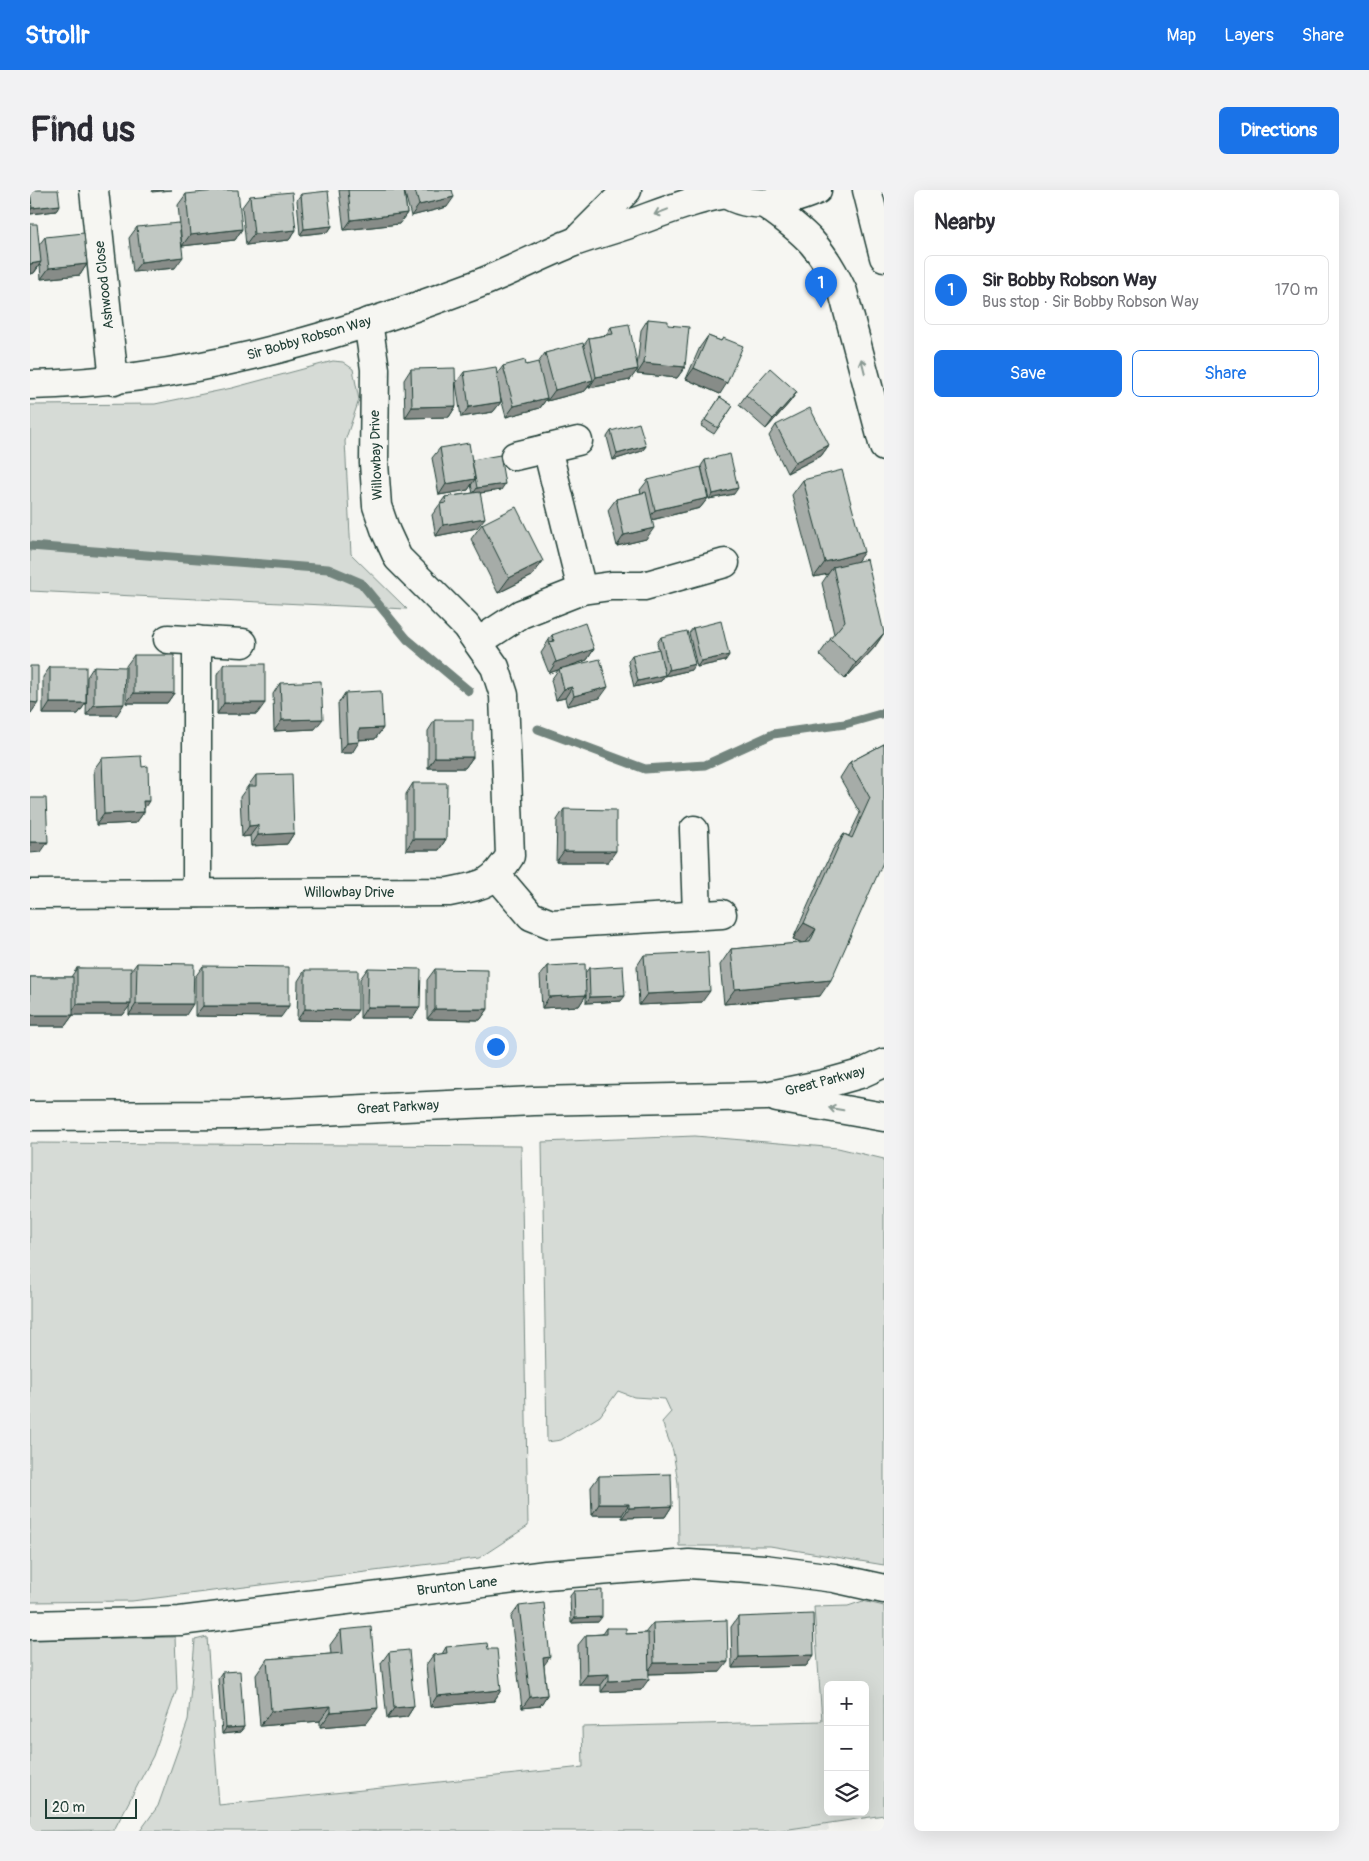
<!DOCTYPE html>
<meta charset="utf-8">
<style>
:root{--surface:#fff;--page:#f2f2f3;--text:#2b2b33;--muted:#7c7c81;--line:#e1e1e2;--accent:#1a73e8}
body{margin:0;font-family:Pangolin,sans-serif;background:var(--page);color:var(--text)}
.controls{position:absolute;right:15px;bottom:15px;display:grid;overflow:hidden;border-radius:8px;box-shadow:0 5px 20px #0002}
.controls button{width:45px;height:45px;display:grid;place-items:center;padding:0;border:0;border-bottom:1px solid var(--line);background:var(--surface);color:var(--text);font:25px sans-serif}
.scale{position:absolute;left:15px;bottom:12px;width:92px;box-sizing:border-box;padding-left:5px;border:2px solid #1f3d34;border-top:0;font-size:14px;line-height:18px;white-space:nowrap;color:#1f3d34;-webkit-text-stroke:4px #f6f6f2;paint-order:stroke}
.you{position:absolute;left:465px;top:856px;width:18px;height:18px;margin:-12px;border:4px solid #fff;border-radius:50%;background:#1a73e8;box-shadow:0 0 0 8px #1a73e833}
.badge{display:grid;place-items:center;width:32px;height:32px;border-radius:50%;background:var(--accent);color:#fff;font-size:16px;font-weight:700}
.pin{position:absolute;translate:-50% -41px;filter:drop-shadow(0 1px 2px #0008)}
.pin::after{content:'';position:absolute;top:26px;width:18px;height:15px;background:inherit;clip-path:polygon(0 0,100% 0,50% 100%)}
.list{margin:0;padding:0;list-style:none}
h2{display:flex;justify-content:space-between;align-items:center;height:65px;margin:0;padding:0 20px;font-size:21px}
h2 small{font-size:16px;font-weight:400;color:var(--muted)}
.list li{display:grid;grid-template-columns:32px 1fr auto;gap:15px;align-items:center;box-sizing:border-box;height:70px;margin:0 10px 10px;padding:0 10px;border:1px solid var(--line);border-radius:8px}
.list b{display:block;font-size:19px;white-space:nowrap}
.list p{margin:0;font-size:16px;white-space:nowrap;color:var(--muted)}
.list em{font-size:16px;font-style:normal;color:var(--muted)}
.actions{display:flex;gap:10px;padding:15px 20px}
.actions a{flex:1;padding:11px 0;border:1px solid var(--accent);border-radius:8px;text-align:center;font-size:18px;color:var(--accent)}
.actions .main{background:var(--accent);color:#fff}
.icon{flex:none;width:28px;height:28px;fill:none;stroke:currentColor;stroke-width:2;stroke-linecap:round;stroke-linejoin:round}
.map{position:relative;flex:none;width:854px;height:1641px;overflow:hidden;border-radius:8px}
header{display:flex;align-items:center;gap:30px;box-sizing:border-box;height:70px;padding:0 25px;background:var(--accent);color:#fff}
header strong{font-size:24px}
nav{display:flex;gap:28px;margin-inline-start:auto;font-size:18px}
.intro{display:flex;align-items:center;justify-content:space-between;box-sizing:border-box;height:120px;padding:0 30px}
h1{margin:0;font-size:35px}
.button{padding:12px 22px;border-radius:8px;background:var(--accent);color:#fff;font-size:18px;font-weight:700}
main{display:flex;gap:30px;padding:0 30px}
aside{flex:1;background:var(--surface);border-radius:8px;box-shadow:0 5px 20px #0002}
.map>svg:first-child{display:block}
.built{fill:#e6e8e4}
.green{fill:#d6dbd6;stroke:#7a8c85;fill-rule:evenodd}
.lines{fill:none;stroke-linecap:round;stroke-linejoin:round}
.stream{stroke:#72847d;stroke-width:9}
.street-casing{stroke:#1f3d34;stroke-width:31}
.secondary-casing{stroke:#1f3d34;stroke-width:31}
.street{stroke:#f6f6f2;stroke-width:28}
.secondary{stroke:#f6f6f2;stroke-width:28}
.wall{fill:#a6aca8;stroke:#1f3d34}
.shaded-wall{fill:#878c88;stroke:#1f3d34}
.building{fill:#c1c8c3;stroke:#1f3d34}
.oneway{stroke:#8a9a93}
.labels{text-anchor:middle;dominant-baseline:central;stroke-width:4;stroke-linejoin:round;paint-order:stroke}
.street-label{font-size:14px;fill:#1f3d34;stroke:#f6f6f2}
</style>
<header>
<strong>Strollr</strong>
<nav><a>Map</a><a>Layers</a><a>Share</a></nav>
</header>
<div class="intro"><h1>Find us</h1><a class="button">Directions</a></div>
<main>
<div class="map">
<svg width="854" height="1641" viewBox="0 0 854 1641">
<rect width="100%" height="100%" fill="#f6f6f2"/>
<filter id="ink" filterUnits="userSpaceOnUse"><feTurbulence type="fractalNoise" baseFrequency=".02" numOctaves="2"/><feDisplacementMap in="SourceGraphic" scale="10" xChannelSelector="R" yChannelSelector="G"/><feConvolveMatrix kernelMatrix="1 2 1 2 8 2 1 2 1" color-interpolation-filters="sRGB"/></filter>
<g filter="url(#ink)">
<polygon class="built" points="798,1633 799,1641 746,1641"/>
<g class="green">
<polygon points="303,171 313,172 323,179 329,210 315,251 321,364 377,419 0,401 0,215 125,214 202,198"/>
<polygon points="665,946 808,958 854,969 854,1375 740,1356 649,1356 648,1293 643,1261 632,1232 641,1222 635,1209 604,1207 588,1201 570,1226 531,1250 517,1252 512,952"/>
<polygon points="0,953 491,956 498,1336 449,1368 102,1411 0,1412"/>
<path d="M 833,1411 L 854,1416 L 854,1625 L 746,1641 L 110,1641 L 128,1616 L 158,1531 L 165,1450 L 177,1447 L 189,1615 L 553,1577 L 552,1537 L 792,1531 L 784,1417 L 818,1416 ZM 798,1495 L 835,1495 L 835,1622 L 798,1622 Z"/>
<polygon points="145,1447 147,1499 123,1566 84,1640 0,1641 0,1450"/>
</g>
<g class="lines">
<g class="stream">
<polyline points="0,356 298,379 331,393 377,449 439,501"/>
<polyline points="508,539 615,579 675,575 743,544 815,534 854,523"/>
</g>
<g class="street-casing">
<g id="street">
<polyline points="64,0 84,191"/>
<path d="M 690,0 C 719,22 757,13 787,0"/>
<polyline points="551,46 597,0"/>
<path d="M 0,195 C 151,192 300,150 440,97 C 476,84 509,66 544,52 C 563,45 583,40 602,33 C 633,22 662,10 695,4"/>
<polyline points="517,258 552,400"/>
<polyline points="485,266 548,251"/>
<polyline points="138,449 213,453"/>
<polyline points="167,450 167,703"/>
<polyline points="448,452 491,424 552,400 581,396 614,396 695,373"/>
<polyline points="664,640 667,725"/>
<polyline points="467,686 501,726 521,734 692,724"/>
<path d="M 0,704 L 419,702 C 453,695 461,696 480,666 L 474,505 L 465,477 L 436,436 L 368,368 L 356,342 L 347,316 L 344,273 L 345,179 L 338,132"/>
<polyline points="0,1435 150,1431 516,1385 659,1374 734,1379 804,1388 854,1399"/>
</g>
</g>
<g class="secondary-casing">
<g id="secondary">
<polyline points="837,0 854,67"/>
<path d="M 735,14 C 775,42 792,57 813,102 L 854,257"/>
<polyline points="747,908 854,927"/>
<polyline points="0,926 207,925 504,911 736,906 794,894 830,884 854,873"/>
</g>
</g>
<use href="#street" class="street"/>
<use href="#secondary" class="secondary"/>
</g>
<g class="wall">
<polygon points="0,0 30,15 26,21 0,24"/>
<polygon points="309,0 374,0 377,23 369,34 314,40"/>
<polygon points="374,0 422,0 417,17 381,26"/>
<polygon points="156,4 212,39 205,50 152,56 148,15"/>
<polygon points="271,4 302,36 298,42 270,45 267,10"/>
<polygon points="220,6 266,40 259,50 216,55 212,17"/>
<polygon points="0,34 9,55 15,47 57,74 50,85 11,89 10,75 4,83 0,84"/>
<polygon points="107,37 145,78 103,82 99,48"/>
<polygon points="618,129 638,135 655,177 647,188 607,184 607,180 600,190 559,198 559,196 555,201 517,211 517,208 510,218 476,227 469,201 471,212 463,222 431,227 426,193 434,182 467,184 473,176 496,175 508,173 515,163 554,155 559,148 576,145 581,137 607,177 611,140"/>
<polygon points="678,146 691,151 693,148 690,204 656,189 670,157"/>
<polygon points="381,179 426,216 419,227 375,228 374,190"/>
<polygon points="767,202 759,213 736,239 709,215 716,205"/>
<polygon points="690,207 703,216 684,244 671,236"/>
<polygon points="746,235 799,255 791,266 757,283 739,246"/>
<polygon points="581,241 616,256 612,261 583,270 577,247"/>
<polygon points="410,258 442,270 471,300 450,303 447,338 406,346 402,325 415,307 443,303 441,295 438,300 409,305 402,268"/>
<polygon points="675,270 704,304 679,309 671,276"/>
<polygon points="618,290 678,308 670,318 622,330 616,349 587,356 578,320 586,309 611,303 610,300"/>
<polygon points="773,290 827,372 854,443 844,458 815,489 789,465 804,444 792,393 798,384 784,387 762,305"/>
<polygon points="452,334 513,371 502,386 468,403 441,349"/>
<polygon points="663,438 699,465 695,471 667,477 659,443"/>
<polygon points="522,445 564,459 557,470 534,478 570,508 537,516 535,508 526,510 521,490 528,480 519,483 511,463 515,457 515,456"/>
<polygon points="631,447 661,480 635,486 627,453"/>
<polygon points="104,465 144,503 137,513 96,513 96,476"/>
<polygon points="602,465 635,485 631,491 604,497 598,471"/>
<polygon points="194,474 227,524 187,524 187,484"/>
<polygon points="64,476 87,525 56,525 57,487"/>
<polygon points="20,477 56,513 48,524 13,524 13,487"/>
<polygon points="250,493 285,539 244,541 243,504"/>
<polygon points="315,503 353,538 345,549 329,550 322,563 310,563 308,514"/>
<polygon points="405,530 443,567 435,578 398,578 398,541"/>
<polygon points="854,554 790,806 694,814 690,775 701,759 772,753 763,749 803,659 814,644 819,646 830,623 810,588 820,572"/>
<polygon points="72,568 114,619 114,622 106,633 66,635 64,579"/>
<polygon points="226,585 264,643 257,654 221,656 220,646 212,647 210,607"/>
<polygon points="383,593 416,649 409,660 376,660 376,604"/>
<polygon points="534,619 578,672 526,672 527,630"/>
<polygon points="614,765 672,812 609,815 607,776"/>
<polygon points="107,773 156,825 99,825 99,816 93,825 43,825 35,836 0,836 0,787 41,787 47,778 101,781"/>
<polygon points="173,776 251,827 165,826 165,787"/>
<polygon points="518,776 555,783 559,778 591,811 556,813 556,805 549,816 512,818 510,786"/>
<polygon points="338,778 390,817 383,828 330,828 330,789"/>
<polygon points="405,779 458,819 450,830 397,829 397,790"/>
<polygon points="275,780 320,831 267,830 268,791"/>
<polygon points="569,1286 642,1316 635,1327 592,1328 592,1325 562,1325 561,1297"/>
<polygon points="544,1401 568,1432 541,1433 540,1406"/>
<polygon points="489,1416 514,1476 517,1505 510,1516 492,1518 481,1427"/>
<polygon points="708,1427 784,1465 776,1476 702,1478 701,1437"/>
<polygon points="623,1433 690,1482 619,1484 611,1500 571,1502 571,1495 549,1495 548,1455 556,1445 572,1444 576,1438 596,1444 615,1443"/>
<polygon points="311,1440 337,1533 290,1537 290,1531 230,1536 226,1485 237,1469 301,1464 300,1455"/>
<polygon points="416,1457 471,1500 464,1511 400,1517 396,1475 403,1465 412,1464"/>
<polygon points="359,1462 384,1516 377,1527 357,1529 351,1473"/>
<polygon points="192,1482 214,1537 210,1542 192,1544 188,1488"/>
</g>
<g class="shaded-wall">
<polygon points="123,0 142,0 122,2"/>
<polygon points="424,7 417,17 381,26 389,15"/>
<polygon points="30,15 26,21 0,24 0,21 2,18"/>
<polygon points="377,23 369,34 314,40 321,30"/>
<polygon points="302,36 298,42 270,45 274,39"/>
<polygon points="212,39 205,50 152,56 160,45"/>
<polygon points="266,40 259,50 216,55 224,44"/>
<polygon points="153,67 145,78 103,82 111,72"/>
<polygon points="11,72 4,83 0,84 0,74"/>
<polygon points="57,74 50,85 11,89 19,78"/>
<polygon points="614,173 655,177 647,188 607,184"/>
<polygon points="664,178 697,193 690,204 656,189"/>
<polygon points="608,179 600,190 559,198 566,187"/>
<polygon points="563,190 555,201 517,211 525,200"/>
<polygon points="767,202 759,213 736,239 743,229"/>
<polygon points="517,208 510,218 476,227 484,216"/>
<polygon points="471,212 463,222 431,227 439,217"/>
<polygon points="426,216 419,227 375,228 382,217"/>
<polygon points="799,255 791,266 757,283 765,272"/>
<polygon points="616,256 612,261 583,270 587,264"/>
<polygon points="445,289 438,300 409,305 416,294"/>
<polygon points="475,294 471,300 443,304 447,298"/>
<polygon points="708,298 704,304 679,309 683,304"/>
<polygon points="678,308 670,318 617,331 625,320"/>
<polygon points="455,328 447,338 406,346 413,335"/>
<polygon points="624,338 616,349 587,356 594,345"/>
<polygon points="834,362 823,377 803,377 798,384 784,387 795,372"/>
<polygon points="513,371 502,386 468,403 479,388"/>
<polygon points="854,443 844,458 815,489 826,473"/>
<polygon points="564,459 557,470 519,483 526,472"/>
<polygon points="699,465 695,471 667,477 671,471"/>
<polygon points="665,474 661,480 635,486 639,480"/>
<polygon points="635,485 631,491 604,497 608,491"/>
<polygon points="542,497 535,508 526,510 534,499"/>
<polygon points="578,497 570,508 537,516 544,506"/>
<polygon points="104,503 144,503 137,513 96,513"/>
<polygon points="0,512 8,513 1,523 0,523"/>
<polygon points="20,513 56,513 48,524 13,524"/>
<polygon points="194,513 235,513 227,524 187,524"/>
<polygon points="94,514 87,525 56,525 64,515"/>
<polygon points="293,529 285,539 244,541 252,530"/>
<polygon points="353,538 345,549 321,550 329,539"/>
<polygon points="329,552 322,563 310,563 317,553"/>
<polygon points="405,567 443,567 435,578 398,578"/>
<polygon points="113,611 119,611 112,622"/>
<polygon points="114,622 106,633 66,635 74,624"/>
<polygon points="228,635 220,646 212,647 219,636"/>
<polygon points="264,643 257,654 221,656 228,645"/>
<polygon points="383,649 416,649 409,660 376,660"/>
<polygon points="0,652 18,652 11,662 0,663"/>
<polygon points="534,661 586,661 578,672 526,672"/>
<polygon points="774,733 786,739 775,754 763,749"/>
<polygon points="801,790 790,806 694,814 705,799"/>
<polygon points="680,801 672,812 609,815 617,804"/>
<polygon points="556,805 549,816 512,818 519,807"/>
<polygon points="595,806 591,811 556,813 560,807"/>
<polygon points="47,814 101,814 93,825 40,825"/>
<polygon points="106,814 163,814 156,825 99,825"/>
<polygon points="173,816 259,816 251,827 165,826"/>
<polygon points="337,817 390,817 383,828 330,828"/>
<polygon points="275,819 328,820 320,831 267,830"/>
<polygon points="405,819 458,819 450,830 397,829"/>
<polygon points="0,825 43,825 35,836 0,836"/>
<polygon points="569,1314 599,1314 592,1325 562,1325"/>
<polygon points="642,1316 635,1327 592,1328 599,1318"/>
<polygon points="572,1427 568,1432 541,1433 545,1428"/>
<polygon points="784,1465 776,1476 702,1478 709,1467"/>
<polygon points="520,1467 512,1478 513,1468"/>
<polygon points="698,1472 690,1482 616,1484 624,1473"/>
<polygon points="579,1484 571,1495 549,1495 557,1485"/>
<polygon points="619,1489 611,1500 571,1502 579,1491"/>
<polygon points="471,1500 464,1511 400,1517 407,1506"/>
<polygon points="517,1505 510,1516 492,1518 500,1507"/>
<polygon points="301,1516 290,1531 230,1536 241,1521"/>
<polygon points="384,1516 377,1527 357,1529 364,1518"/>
<polygon points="348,1518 337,1533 290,1537 301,1522"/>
<polygon points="214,1537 210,1542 192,1544 196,1538"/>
</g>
<g class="building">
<polygon points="0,0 28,0 30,15 2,18"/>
<polygon points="194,0 208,0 212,39 160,45 156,4"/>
<polygon points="318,0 374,0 377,23 321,30"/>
<polygon points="385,0 422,0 424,7 389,15"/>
<polygon points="298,1 302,36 274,39 271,4"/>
<polygon points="262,2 266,40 224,44 220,6"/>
<polygon points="149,33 153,67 111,72 107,37"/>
<polygon points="0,34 7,34 11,72 0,74"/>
<polygon points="54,43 57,74 19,78 15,47"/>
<polygon points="618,129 638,131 638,135 659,137 655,177 614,173"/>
<polygon points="599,134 608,179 566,187 559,148 583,144 581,137"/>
<polygon points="678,146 691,151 693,148 713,156 697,193 664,178"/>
<polygon points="553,153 563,190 525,200 515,163"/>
<polygon points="495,170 496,175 508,172 517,208 484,216 473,176"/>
<polygon points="466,177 471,212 439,217 434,182"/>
<polygon points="425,178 426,216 382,217 381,179"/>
<polygon points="740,178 767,202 743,229 716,205"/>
<polygon points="690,207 703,216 688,238 675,230"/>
<polygon points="780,218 799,255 765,272 746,235"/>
<polygon points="609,233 616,256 587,264 581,241"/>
<polygon points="439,253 445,289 416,294 410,258"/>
<polygon points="700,264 708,298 683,304 675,270"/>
<polygon points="470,265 475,294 447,298 442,270"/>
<polygon points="671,277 678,308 625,320 618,290"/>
<polygon points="812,280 834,362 795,372 773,290"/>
<polygon points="450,302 455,328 413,335 410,314 416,313 415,307"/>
<polygon points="616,302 624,338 594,345 586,309"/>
<polygon points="486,317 513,371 479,388 452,334"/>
<polygon points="837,369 854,443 826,473 800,449 815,431 803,377"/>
<polygon points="691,431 699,465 671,471 663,438"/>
<polygon points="555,433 564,459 526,472 519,452 524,451 522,445"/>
<polygon points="657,441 665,474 639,480 631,447"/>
<polygon points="629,459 635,485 608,491 602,465"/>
<rect x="104" y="465" width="40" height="38"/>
<polygon points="570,469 578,497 544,506 542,497 534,499 529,479"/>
<rect x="194" y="474" width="41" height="39"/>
<polygon points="0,476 8,476 8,513 0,512"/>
<polygon points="64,476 95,477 94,514 64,515"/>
<rect x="20" y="477" width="36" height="36"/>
<polygon points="291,491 293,529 252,530 250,493"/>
<polygon points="351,501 353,538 329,539 329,552 317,553 315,503"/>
<rect x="405" y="530" width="38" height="37"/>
<polygon points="854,554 854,670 801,790 705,799 701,759 780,752 786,739 774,733 814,644 822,648 840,608 820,572"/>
<polygon points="111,566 112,577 118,576 119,611 113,611 114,622 74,624 72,568"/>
<polygon points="262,584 264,643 228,645 228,635 219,636 218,596 226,596 226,585"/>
<polygon points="383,593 417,593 416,649 383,649"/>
<polygon points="0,608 16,608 18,652 0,652"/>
<polygon points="534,619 586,620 586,661 534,661"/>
<polygon points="678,762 680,801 617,804 614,765"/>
<polygon points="107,773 164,774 163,814 106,814"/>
<polygon points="555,774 556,805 519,807 518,776"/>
<polygon points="173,776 259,777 259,816 173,816"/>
<polygon points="593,776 595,806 560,807 559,778"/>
<rect x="47" y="778" width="54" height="36"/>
<polygon points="338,778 391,779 390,817 337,817"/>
<polygon points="405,779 458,780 458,819 405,819"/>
<polygon points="275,780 328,780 328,820 275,819"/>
<rect x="0" y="787" width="43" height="38"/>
<polygon points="641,1284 642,1316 599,1318 599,1314 569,1314 569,1286"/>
<polygon points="572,1400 572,1427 545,1428 544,1401"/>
<polygon points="514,1413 520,1467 513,1468 517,1505 500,1507 489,1416"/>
<polygon points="783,1424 784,1465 709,1467 708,1427"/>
<polygon points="697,1430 698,1472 624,1473 623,1433"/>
<polygon points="341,1437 348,1518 301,1522 301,1516 241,1521 237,1469 313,1463 311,1440"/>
<polygon points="576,1438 596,1438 596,1444 618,1443 619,1489 579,1491 579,1484 557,1485 556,1445 576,1444"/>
<polygon points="457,1453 458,1459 467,1459 471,1500 407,1506 403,1465 417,1463 416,1457"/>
<polygon points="379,1460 384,1516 364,1518 359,1462"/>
<polygon points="210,1481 214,1537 196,1538 192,1482"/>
</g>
<defs><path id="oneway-shaft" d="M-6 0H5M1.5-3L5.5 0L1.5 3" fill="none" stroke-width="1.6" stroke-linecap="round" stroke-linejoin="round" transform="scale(1.25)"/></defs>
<g class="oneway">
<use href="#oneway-shaft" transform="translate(631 22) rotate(159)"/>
<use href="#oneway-shaft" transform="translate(833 176) rotate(-104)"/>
<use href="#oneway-shaft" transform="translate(806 919) rotate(-170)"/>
</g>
</g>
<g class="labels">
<g class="street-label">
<text transform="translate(74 95) rotate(-96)">Ashwood Close</text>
<text transform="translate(279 148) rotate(-16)">Sir Bobby Robson Way</text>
<text transform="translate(346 265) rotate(-92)">Willowbay Drive</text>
<text x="319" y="702">Willowbay Drive</text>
<text transform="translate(795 891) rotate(-15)">Great Parkway</text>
<text transform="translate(368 917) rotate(-3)">Great Parkway</text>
<text transform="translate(427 1396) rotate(-7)">Brunton Lane</text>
</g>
</g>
</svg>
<div class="controls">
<button>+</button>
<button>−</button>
<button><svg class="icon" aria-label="layers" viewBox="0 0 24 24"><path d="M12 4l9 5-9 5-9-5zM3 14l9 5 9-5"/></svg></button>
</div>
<div class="scale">20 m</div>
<div class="you"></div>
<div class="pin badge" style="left:791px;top:118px">1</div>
</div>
<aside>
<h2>Nearby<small></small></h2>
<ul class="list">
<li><span class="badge">1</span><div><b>Sir Bobby Robson Way</b><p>Bus stop · Sir Bobby Robson Way</p></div><em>170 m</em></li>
</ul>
<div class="actions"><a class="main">Save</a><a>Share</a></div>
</aside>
</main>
